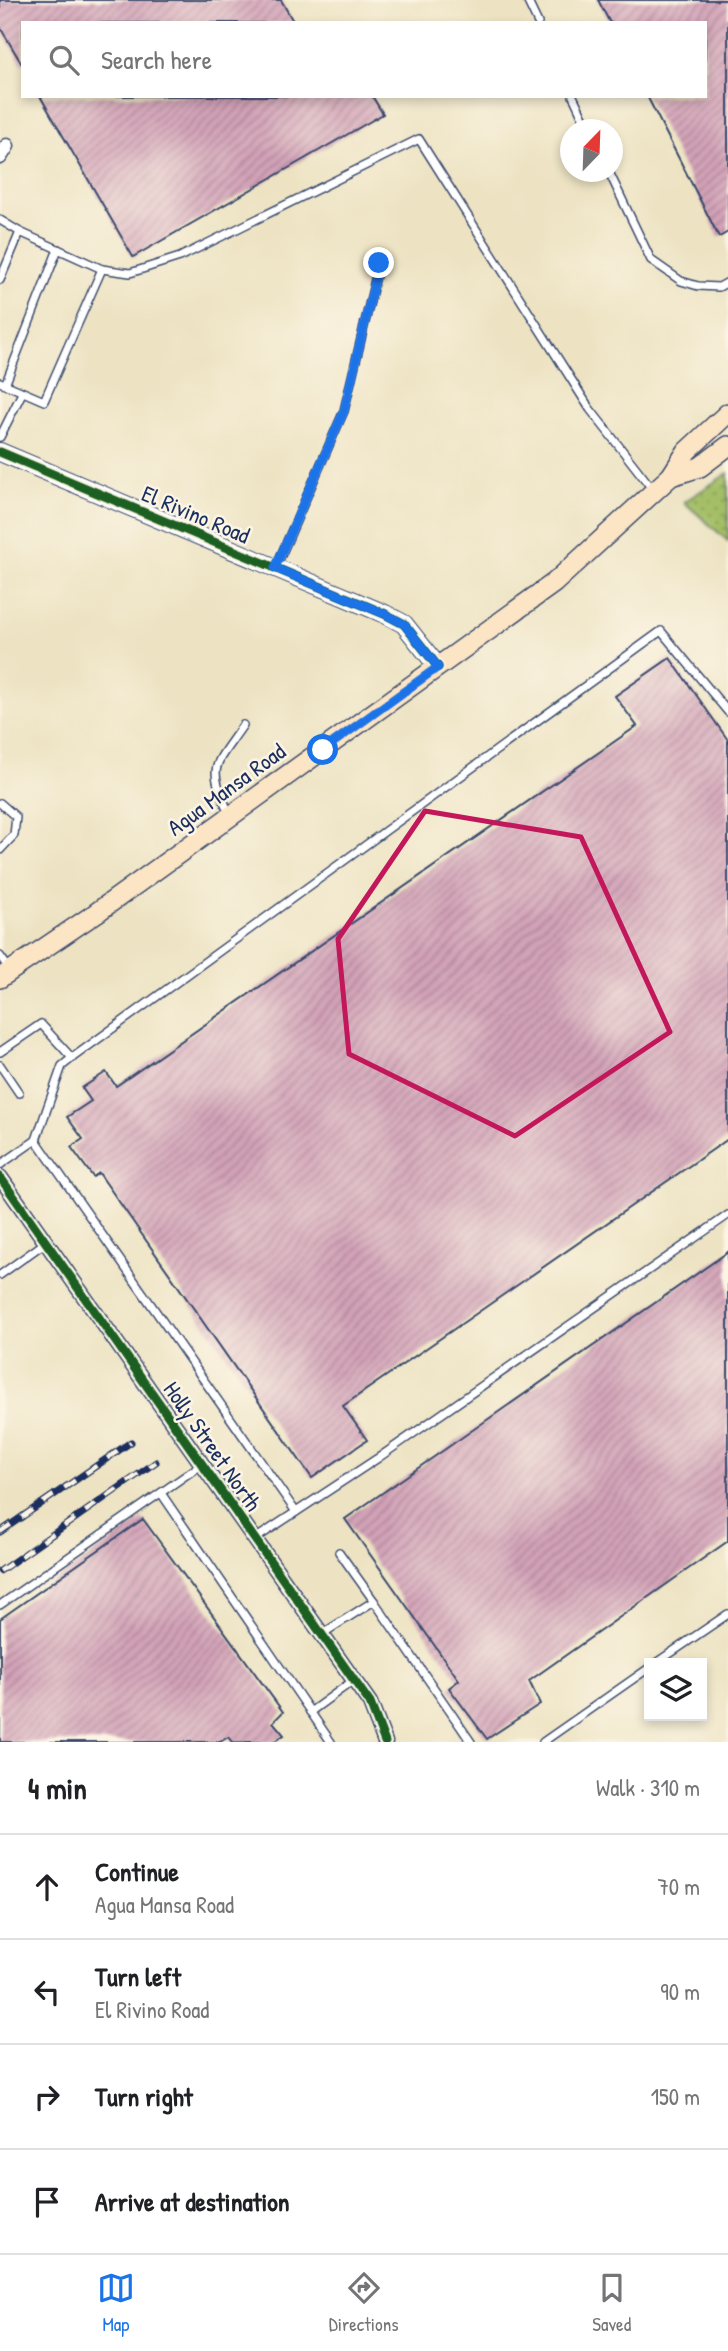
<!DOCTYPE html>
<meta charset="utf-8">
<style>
:root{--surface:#fff;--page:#f2f2f2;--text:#202124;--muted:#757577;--line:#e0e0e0;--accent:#1a73e8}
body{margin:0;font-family:"Patrick Hand",sans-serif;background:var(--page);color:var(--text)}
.controls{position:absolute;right:21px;bottom:21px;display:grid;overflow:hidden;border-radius:0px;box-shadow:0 4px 10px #0003}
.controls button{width:63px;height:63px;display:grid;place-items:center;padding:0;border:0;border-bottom:2px solid var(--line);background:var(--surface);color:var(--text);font:35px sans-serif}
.compass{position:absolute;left:560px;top:119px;width:63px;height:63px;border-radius:50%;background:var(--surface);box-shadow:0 4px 10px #0003;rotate:23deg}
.stop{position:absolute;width:21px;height:21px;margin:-16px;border:5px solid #1a73e8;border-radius:50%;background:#fff}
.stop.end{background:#1a73e8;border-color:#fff;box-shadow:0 2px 7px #0008}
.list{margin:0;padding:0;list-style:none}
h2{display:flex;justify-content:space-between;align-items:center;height:91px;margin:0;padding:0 28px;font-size:30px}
h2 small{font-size:23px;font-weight:400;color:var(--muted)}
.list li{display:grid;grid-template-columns:46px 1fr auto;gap:21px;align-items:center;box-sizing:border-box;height:105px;padding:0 28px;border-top:2px solid var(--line)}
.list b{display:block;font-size:26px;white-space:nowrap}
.list p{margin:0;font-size:23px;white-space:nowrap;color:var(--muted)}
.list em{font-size:23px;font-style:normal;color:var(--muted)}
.icon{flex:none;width:38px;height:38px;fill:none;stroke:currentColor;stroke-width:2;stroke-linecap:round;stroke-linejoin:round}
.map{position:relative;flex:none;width:728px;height:1742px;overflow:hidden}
.search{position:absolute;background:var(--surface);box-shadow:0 4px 10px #0003;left:21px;right:21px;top:21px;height:77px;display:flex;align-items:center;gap:18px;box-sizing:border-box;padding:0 24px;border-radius:0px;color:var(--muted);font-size:26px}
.sheet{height:511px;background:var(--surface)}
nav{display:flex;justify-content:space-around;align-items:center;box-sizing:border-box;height:98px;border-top:2px solid var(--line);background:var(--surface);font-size:19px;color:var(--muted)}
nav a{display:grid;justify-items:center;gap:4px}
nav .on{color:var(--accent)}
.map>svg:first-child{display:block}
.grass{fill:url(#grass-dots);stroke:#5f7662;stroke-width:2}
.building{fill:url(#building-hatch)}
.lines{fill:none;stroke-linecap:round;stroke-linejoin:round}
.service-casing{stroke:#3a4a6d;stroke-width:10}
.minor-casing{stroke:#3a4a6d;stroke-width:17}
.tertiary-casing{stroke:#3a4a6d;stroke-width:20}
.secondary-casing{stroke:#3a4a6d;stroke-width:22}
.service{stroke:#fff;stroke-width:7}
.minor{stroke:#fff;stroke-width:14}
.tertiary{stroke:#fff;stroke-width:18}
.secondary{stroke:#fce5c4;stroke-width:19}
.rail-casing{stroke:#1b2f5e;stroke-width:7}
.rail{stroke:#fcf5e5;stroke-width:4.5;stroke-dasharray:13;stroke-linecap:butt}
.cycleway-casing{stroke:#fcf5e5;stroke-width:13}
.cycleway{stroke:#1b5e20;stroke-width:9}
.route{stroke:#1a73e8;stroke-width:9}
.marked{fill:none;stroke:#c2185b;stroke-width:5;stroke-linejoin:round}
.labels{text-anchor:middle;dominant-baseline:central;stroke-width:5;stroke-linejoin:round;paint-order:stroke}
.street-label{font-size:23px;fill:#1b2f5e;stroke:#fcf5e5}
</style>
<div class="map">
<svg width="728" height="1742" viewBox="0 0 728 1742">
<defs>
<pattern id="grass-dots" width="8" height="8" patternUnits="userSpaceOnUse" patternTransform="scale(1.75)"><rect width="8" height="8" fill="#a3be65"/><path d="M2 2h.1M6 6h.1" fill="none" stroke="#849b56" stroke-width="1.8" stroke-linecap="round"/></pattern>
<pattern id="building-hatch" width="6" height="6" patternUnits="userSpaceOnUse" patternTransform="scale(1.75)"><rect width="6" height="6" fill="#d3a2b7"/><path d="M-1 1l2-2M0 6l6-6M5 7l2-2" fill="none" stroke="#aa8498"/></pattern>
</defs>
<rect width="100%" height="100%" fill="#fcf5e5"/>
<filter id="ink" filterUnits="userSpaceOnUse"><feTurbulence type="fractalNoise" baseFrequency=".0143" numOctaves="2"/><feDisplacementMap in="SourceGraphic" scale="14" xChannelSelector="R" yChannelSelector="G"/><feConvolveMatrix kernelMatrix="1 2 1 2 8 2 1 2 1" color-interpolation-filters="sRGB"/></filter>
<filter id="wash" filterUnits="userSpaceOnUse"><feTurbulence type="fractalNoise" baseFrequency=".00686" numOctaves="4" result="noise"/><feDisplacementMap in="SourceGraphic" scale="28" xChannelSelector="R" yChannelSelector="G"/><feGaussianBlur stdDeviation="1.57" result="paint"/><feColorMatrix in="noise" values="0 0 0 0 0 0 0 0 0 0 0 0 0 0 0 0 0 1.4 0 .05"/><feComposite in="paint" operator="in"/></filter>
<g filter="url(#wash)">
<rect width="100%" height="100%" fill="#ede3c3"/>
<polygon class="grass" points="728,473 728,541 684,502"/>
<g id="blocks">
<g class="building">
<polygon points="0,0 281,0 294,23 23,23 23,66 0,27"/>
<polygon points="598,0 728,0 728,232 719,237 647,96 705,96 705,23 610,23"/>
<polygon points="40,96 372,96 383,114 133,257"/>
<polygon points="670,658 728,740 728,1139 343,1406 367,1440 312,1478 99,1173 93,1177 71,1147 83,1139 67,1117 91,1101 82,1088 106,1072 116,1086 637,726 615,696"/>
<polygon points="728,1252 728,1541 529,1681 540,1704 487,1739 449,1688 459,1680 345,1519"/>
<polygon points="143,1519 283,1712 273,1722 284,1735 273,1742 232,1742 228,1737 220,1742 0,1742 0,1619"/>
</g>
</g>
</g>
<g filter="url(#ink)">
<use href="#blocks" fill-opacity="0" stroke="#3a4a6d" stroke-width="2"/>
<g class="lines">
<g class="service-casing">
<g id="service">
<polyline points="527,0 538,23"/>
<polyline points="573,96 589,130"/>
<polyline points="609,172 651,260 681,281 698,286 719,287 728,282"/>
<polyline points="0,220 20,232"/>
<polyline points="0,280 20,232 102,269 130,273 180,257 419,139 590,409 654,491"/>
<polyline points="0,382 44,401 102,269"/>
<polyline points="5,385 58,249"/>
<polyline points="0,437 22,393"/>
<polyline points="276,567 344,411 379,263"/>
<polyline points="0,803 16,817 14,835 0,850"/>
<path d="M 230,816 C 208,764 212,770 243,725"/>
<polyline points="0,956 10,970"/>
<polyline points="0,1052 41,1024 72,1058"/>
<polyline points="0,1065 19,1093"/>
<polyline points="36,1140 296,1512 255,1539"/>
<polyline points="0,1165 36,1140 62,1066 72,1058 661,631 728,712"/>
<polyline points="0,1275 46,1242"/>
<polyline points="161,1493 331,1742"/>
<polyline points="296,1512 378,1458 728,1215"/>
<polyline points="339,1552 374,1601"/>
<polyline points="0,1605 202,1464"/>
<polyline points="322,1634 374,1601 471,1742"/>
<polyline points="656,1663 728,1614"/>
<polyline points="310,1712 354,1680"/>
<polyline points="543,1742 649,1668"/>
</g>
</g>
<g class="minor-casing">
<g id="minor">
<polyline points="0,157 7,146"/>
<polyline points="0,1177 370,1703 385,1742"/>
</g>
</g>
<g class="tertiary-casing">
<polyline id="tertiary" points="0,452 385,614 404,624 438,667"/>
</g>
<g class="secondary-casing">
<g id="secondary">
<polyline points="671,476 700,467 728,446"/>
<polyline points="0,978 96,913 554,583 671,476 687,451 728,413"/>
</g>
</g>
<use href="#service" class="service"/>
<use href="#minor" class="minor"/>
<use href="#tertiary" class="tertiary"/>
<use href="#secondary" class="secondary"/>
<g class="rail-casing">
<g id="rail">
<polyline points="0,1532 131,1442"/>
<polyline points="0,1571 156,1462"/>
</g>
</g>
<use href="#rail" class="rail"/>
<g class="cycleway-casing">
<g id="cycleway">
<polyline points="0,452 385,614 404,624 438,667"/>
<polyline points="0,1177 370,1703 385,1742"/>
</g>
</g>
<use href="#cycleway" class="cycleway"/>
</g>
</g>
<g class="lines" filter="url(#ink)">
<polyline class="route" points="323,750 438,667 404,624 385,614 275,568 344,411 379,263"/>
</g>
<path class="marked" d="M 425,811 L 581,837 L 670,1032 L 515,1136 L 349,1054 L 338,939 Z"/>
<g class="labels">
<g class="street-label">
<text transform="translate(196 514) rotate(23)">El Rivino Road</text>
<text transform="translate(226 789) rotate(-36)">Agua Mansa Road</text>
<text transform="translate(213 1446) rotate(55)">Holly Street North</text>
</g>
</g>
</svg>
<div class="controls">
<button><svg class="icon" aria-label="layers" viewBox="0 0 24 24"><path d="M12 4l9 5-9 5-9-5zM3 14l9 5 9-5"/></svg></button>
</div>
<svg class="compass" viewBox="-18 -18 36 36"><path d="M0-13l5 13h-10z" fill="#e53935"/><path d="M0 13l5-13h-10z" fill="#757577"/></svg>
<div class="stop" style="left:323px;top:750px"></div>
<div class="stop end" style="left:379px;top:263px"></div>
<div class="search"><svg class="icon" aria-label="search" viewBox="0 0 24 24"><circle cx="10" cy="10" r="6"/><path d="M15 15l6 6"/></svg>Search here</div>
</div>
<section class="sheet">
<h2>4 min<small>Walk · 310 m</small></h2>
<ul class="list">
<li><svg class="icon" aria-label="ahead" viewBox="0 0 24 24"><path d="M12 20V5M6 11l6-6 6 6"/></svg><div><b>Continue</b><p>Agua Mansa Road</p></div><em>70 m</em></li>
<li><svg class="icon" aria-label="left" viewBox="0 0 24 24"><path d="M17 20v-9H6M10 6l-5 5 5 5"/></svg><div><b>Turn left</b><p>El Rivino Road</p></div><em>90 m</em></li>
<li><svg class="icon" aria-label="right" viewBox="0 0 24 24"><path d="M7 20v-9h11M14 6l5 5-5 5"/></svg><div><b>Turn right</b></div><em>150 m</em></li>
<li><svg class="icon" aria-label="arrive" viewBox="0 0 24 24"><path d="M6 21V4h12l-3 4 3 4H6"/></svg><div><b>Arrive at destination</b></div></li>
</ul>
</section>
<nav>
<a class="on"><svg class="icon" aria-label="map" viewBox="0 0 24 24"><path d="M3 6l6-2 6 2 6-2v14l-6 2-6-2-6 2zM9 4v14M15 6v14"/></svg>Map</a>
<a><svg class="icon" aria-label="directions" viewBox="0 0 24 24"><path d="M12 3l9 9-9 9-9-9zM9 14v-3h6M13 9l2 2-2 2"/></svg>Directions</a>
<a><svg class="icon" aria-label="saved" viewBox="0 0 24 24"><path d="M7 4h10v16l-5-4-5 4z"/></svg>Saved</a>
</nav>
